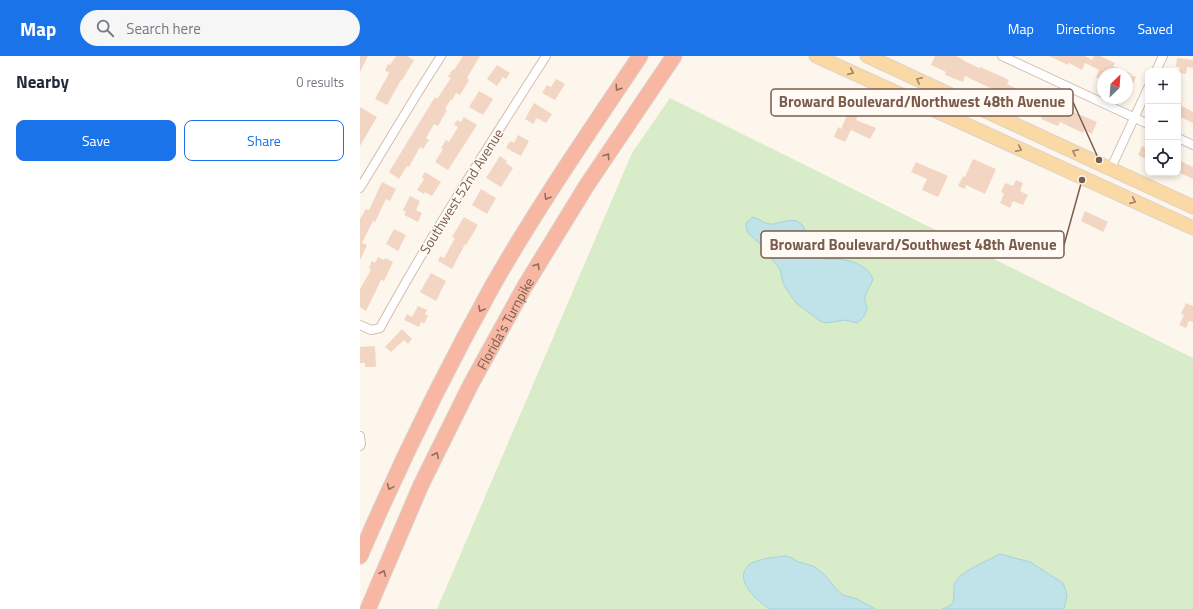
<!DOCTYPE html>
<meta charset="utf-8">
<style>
:root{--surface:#fff;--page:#f6f6f7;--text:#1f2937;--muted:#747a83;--line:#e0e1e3;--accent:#1a73e8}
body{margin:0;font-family:"Titillium Web",sans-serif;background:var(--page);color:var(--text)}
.controls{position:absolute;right:12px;top:12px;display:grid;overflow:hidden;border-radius:8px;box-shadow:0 2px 6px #0003}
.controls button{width:36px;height:36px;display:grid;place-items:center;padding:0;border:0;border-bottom:1px solid var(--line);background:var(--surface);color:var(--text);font:20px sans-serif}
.compass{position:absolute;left:737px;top:12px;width:36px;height:36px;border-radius:50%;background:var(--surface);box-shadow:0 2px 6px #0003;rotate:25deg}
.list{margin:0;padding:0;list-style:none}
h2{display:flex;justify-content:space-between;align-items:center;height:52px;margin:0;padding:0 16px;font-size:17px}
h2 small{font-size:13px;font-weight:400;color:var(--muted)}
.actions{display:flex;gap:8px;padding:12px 16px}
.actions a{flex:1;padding:9px 0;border:1px solid var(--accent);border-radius:8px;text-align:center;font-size:14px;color:var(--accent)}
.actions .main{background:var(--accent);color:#fff}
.icon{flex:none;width:22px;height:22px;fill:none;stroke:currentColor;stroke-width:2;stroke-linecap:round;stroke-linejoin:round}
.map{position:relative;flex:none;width:833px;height:553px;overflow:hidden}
header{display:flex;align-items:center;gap:24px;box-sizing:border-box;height:56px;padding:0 20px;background:var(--accent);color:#fff}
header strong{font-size:19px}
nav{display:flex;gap:22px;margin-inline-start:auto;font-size:14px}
.search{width:280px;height:36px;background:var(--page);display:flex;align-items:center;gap:10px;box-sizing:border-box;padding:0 14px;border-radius:22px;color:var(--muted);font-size:15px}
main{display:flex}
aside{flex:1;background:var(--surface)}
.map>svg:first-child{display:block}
.green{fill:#d8ecc9}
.water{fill:#bfe3e8;stroke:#a5d3da}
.building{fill:#f3d5c3}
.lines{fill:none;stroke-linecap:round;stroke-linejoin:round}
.street-casing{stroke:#d1beb0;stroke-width:10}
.primary-casing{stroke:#dad1cd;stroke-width:15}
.highway-casing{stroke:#dad1cd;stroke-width:17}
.street{stroke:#fff;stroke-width:8}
.primary{stroke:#fbd9a5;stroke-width:13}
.highway{stroke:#f7b7a3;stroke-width:15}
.oneway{stroke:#a18267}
.oneway2{stroke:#936e5e}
.labels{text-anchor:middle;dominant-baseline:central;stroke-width:3;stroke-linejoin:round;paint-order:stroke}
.street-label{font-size:14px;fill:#7a5c4d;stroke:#fffaf3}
.leader{fill:none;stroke:#7a5c4d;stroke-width:1.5}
.callout-dot{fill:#7a5c4d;stroke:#fffaf3;stroke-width:1.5}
.callout{fill:#fffaf3;stroke:#7a5c4d;stroke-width:1.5}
.callout-label{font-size:15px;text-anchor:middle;font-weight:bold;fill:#7a5c4d}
</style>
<header>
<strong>Map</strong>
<div class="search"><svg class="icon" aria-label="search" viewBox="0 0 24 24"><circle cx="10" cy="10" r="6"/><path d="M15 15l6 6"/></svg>Search here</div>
<nav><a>Map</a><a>Directions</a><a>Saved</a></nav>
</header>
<main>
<aside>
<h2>Nearby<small>0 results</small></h2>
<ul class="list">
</ul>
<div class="actions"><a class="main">Save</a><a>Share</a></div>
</aside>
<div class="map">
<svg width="833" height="553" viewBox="0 0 833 553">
<rect width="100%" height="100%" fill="#fdf6ec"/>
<polygon class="green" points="310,42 833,302 833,553 77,553 272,97"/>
<g class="water">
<path d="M 393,161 C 400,163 405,169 413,168 C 422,167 432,161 440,167 C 451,175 441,191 450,198 C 457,204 466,203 474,203 C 489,203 508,209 513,223 C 511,230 506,235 505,241 C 504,245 506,247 507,251 C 507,258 502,263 497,267 L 485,264 L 466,267 L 460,265 L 436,247 L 427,234 L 423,227 L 420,213 L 411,202 L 408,195 L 390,179 L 387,175 L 386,167 Z"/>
<path d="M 640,498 L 670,506 L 703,527 L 706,535 L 707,540 L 704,553 L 582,553 L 588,551 L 593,547 C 595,540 592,530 596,525 C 604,513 628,505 640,498 Z"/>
<path d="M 426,500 L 432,502 L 436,505 L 453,510 L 464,518 L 478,535 L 483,539 L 497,543 L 515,553 L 409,553 C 399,545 380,531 384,516 C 386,512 388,508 392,507 C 403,502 415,501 426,500 Z"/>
</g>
<g class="building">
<polygon points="0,0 8,0 0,16"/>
<polygon points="36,0 47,0 54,4 42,24 41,24 27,49 15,43 29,17 25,14 28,8 30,9"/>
<polygon points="103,0 120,0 107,22 109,24 100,39 96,37 92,44 91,43 85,53 87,54 78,70 74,68 66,82 69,84 63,93 60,91 49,111 47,110 39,123 29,116 75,41 77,43 91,22 88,21 93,13 94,14"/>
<polygon points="575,0 596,0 604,4 604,5 619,12 620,11 643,21 649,24 647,28 663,36 665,33 682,40 679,48 696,56 700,48 710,52 709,54 737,66 732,78 724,74 723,77 700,66 698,70 681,63 683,59 658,48 659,46 605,20 603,26 585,19 586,16 571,9"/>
<polygon points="689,0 725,0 732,4 734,0 740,0 755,7 753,10 772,18 768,18 776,21 767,42 767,18 743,18 743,25 736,21 739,14 725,7 722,14 709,7 708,9"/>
<polygon points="817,2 833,4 833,12 827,11 826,18 819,17 820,11 816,11"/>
<polygon points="137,9 150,17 146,23 143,21 137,30 127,23"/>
<polygon points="196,23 205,28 195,44 182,37 187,29 191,31"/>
<polygon points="119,35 133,43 123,59 109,51"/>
<polygon points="174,47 192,58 186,67 177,62 173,68 165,63"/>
<polygon points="818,48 833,56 833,67 818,60"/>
<polygon points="0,51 17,61 0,90"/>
<polygon points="489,55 498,59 496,64 516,72 510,83 491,74 485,86 474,81 478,71 481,73"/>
<polygon points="104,61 117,69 88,114 75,106 83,93 81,92 86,84 89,86 98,71 94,69 97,64 101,66"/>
<polygon points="158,79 169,85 161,100 146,92 150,85 154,87"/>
<polygon points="782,90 788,93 788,104 778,99"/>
<polygon points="140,100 147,105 146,107 153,112 141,131 126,122"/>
<polygon points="613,103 636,113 625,138 606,129 605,133 598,130 603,120 605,121"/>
<polygon points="818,104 833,111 833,123 818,116"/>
<polygon points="556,106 588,120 578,141 562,134 567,123 551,116"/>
<polygon points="65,116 81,126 72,140 65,136 64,138 57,134 64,123 62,121"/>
<polygon points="656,124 663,127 660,135 668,139 663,149 653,145 650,152 640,147 644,138 641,136 645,127 653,130"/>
<polygon points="22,126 36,133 30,145 26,143 15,166 13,165 2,187 7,189 0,204 0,163 6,153 9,154"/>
<polygon points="121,133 136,142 127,158 112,149"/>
<polygon points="50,140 60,145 56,154 62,157 58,166 44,159 46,156 43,154"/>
<polygon points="725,155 748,166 743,176 721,165"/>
<polygon points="104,161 118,169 106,189 105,188 92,213 78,205 80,200 84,202 95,182 92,181"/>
<polygon points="34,173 46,179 38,195 26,188"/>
<polygon points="18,201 24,204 25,202 33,206 24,225 21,224 6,255 0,251 0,233 11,214 9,212 12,205 15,207"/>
<polygon points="71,217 86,225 76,245 60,236"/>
<polygon points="826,247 833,250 833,266 829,265 826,272 819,269 824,259 821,258"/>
<polygon points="58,250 67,254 65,258 68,260 64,268 61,266 59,271 44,264 47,258 52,261"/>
<polygon points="42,273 52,283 48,288 44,284 31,296 25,291"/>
<polygon points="15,290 16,311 5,311 5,307 0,307 0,291"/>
</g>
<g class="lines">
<g class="street-casing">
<g id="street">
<polyline points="642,0 788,68"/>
<polyline points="796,15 803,0"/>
<polyline points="818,82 833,89"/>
<polyline points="751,112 788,32"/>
<polyline points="0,132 57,38 81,0"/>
<path d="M 0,269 L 11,274 L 20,272 C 71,179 129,89 186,0"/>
<polyline points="0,380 1,388 0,390"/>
</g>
</g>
<g class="primary-casing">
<g id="primary">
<polyline points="456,0 833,172"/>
<polyline points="507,0 833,151"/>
</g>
</g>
<g class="highway-casing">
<g id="highway">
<path d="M 0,500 C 40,407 84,317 133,229 C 178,150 230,75 280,0"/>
<path id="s1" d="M 8,553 L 61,429 L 111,328 L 165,230 L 227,129 L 314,0"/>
</g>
</g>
<use href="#street" class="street"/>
<use href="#primary" class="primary"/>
<use href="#highway" class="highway"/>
</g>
<defs><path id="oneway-chevron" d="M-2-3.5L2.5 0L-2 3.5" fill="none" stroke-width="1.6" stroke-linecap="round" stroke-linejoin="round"/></defs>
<g class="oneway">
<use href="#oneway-chevron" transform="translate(491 16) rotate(24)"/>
<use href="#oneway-chevron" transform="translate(559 24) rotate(-155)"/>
<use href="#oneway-chevron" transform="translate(659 93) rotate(25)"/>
<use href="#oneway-chevron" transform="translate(715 96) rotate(-155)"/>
<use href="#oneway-chevron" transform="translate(773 145) rotate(24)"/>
</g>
<g class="oneway2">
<use href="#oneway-chevron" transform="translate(258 32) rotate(124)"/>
<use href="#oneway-chevron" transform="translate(247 100) rotate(-56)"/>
<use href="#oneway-chevron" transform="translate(187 141) rotate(121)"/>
<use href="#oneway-chevron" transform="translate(177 210) rotate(-58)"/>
<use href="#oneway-chevron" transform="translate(121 253) rotate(119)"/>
<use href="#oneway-chevron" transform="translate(76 399) rotate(-64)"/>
<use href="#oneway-chevron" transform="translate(30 431) rotate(114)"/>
<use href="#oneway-chevron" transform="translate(23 517) rotate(-67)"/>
</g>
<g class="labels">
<g class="street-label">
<text transform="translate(101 135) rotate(-58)">Southwest 52nd Avenue</text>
<text stroke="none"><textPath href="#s1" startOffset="317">Florida's Turnpike</textPath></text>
</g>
</g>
<path class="leader" d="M739 104L713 46M722 124L704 189"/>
<g class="callout-dot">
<circle cx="739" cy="104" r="4"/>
<circle cx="722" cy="124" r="4"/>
</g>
<g class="callout">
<rect x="411" y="33" width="302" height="27" rx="4"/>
<rect x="401" y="175" width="303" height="27" rx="4"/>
</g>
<g class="callout-label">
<text x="562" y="51">Broward Boulevard/Northwest 48th Avenue</text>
<text x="553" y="194">Broward Boulevard/Southwest 48th Avenue</text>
</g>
</svg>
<div class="controls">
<button>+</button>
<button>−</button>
<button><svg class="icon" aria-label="locate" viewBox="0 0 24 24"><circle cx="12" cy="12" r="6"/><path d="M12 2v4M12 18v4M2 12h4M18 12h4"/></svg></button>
</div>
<svg class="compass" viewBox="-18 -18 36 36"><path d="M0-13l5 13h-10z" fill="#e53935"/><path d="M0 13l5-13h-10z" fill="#747a83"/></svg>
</div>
</main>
